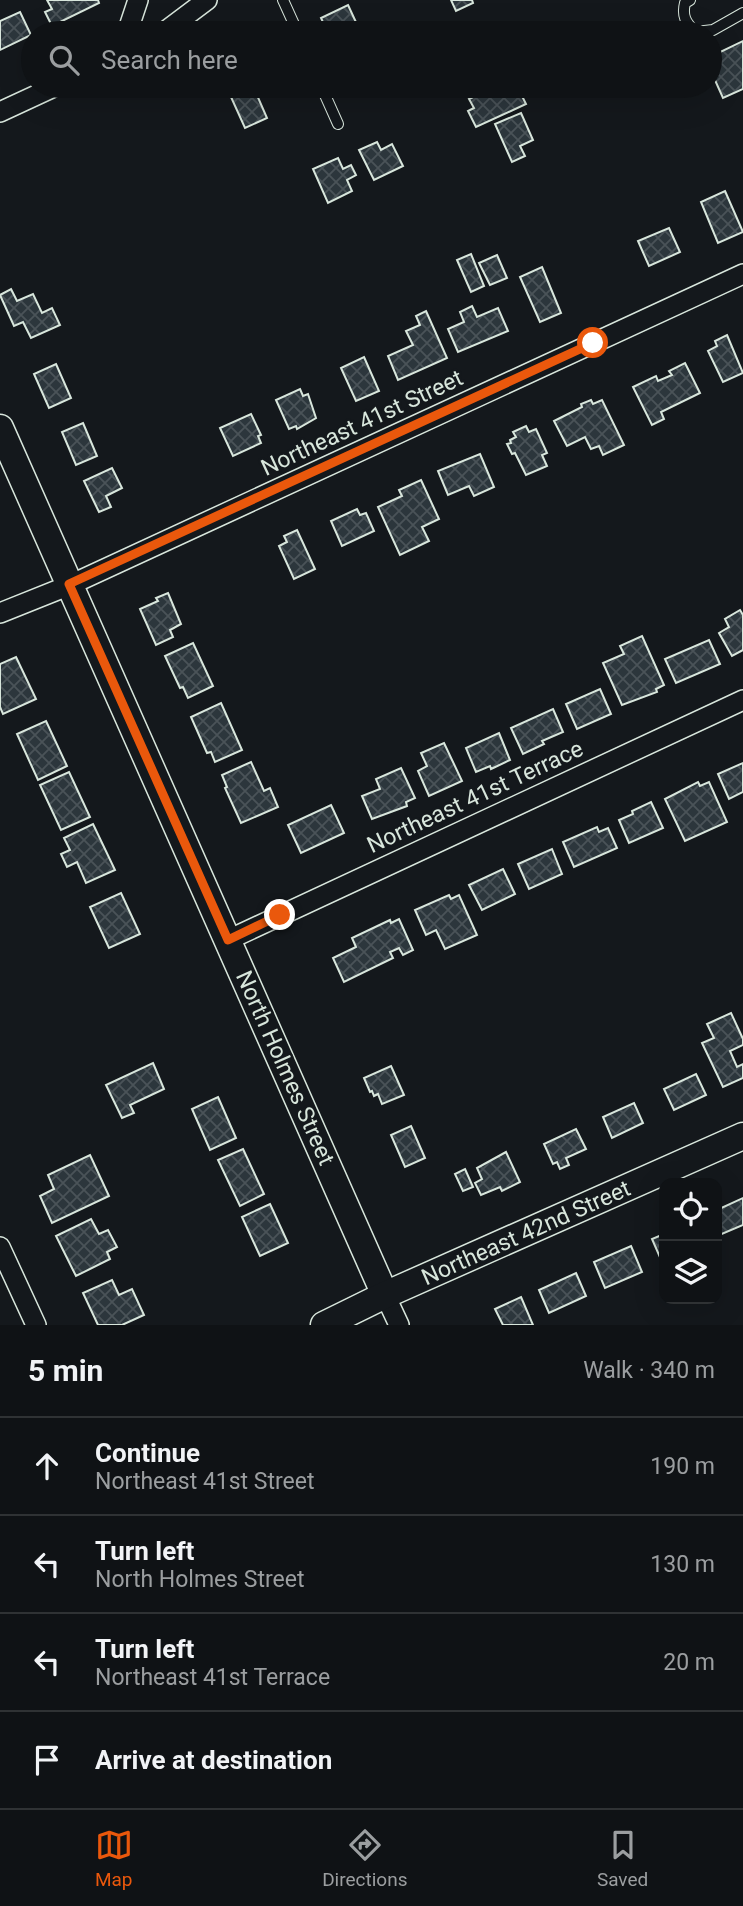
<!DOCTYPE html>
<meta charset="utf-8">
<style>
:root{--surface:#0f1215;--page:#181b1e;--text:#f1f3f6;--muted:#9b9ea0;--line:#2f3234;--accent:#ea580c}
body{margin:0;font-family:Roboto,sans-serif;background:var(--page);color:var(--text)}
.controls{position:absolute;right:21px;bottom:21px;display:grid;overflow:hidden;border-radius:14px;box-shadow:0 7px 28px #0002}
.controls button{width:63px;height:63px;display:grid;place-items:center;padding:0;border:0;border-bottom:2px solid var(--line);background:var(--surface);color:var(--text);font:35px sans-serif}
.stop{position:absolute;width:21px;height:21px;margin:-16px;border:5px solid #ea580c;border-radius:50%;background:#fff}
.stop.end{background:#ea580c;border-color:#fff;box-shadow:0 2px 7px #0008}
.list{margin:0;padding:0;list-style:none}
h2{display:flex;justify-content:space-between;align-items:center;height:91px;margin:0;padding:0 28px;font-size:30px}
h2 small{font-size:23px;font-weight:400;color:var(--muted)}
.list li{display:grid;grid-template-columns:46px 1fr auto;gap:21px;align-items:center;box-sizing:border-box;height:98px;padding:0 28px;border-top:2px solid var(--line)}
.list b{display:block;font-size:26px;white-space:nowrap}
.list p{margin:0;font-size:23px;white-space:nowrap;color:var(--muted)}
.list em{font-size:23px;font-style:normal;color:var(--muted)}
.icon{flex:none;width:38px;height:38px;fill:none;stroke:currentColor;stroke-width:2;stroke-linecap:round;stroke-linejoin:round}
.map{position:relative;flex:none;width:743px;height:1325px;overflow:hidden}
.search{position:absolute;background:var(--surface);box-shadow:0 7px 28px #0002;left:21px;right:21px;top:21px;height:77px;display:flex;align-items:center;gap:18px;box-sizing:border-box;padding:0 24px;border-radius:38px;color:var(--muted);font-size:26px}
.sheet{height:483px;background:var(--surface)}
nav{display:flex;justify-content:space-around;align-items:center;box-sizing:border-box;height:98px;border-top:2px solid var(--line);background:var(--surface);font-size:19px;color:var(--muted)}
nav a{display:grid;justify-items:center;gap:4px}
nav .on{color:var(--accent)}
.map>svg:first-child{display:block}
.building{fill:url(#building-cross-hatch);stroke:#d8e6dc;stroke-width:2}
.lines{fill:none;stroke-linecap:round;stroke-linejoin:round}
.lane-casing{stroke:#d8e6dc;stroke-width:12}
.street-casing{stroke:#d8e6dc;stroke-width:22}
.secondary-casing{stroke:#d8e6dc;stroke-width:29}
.lane{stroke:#14181c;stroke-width:10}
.street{stroke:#14181c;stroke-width:19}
.secondary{stroke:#14181c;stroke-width:26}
.route{stroke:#ea580c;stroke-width:9}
.labels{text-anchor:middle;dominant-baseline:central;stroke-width:5;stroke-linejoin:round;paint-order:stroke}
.street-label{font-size:23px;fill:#d8e6dc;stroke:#14181c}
</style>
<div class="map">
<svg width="743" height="1325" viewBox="0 0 743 1325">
<defs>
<pattern id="building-cross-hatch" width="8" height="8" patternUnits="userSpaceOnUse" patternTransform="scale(1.75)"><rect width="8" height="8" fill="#2c363c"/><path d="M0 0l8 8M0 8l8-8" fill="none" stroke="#4a5358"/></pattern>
</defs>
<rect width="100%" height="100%" fill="#14181c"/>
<g class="building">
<polygon points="47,0 98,0 99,3 52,26 45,12 52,9"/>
<polygon points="451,0 472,0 473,3 456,11"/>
<polygon points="348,5 361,33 328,33 321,18"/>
<polygon points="20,12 31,35 0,50 0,21"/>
<polygon points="743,41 743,89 723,98 710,69 710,57"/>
<polygon points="226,86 253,86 267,118 245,128"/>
<polygon points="497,86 517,86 526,104 476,127 468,111 474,108 469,99"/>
<polygon points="521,113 533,140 520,146 525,156 512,162 495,124"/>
<polygon points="377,142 381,150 392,144 403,166 374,180 359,150"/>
<polygon points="338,158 343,169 351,165 356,175 347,180 352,191 328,203 313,169"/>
<polygon points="725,191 743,232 718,243 701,202"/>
<polygon points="669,228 680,252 649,266 638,241"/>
<polygon points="471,254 484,286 471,292 457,260"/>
<polygon points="497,255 507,278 490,285 479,263"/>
<polygon points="542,267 561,313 540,322 520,277"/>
<polygon points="11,289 17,301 33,294 42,313 52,308 60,325 31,338 23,322 14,326 0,295"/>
<polygon points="472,306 477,317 498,308 508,331 458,352 448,329 464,322 460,312"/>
<polygon points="426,311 447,358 398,380 388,356 413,345 406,331 420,325 416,316"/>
<polygon points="727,335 743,373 723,382 708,351 717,346 715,341"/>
<polygon points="364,357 379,391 356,401 341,368"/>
<polygon points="685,363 700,393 661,412 664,419 652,425 633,387 656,376 658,381 672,375 669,371"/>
<polygon points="56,364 71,398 49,408 34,374"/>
<polygon points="300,389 303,396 308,394 316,418 297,429 296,426 289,429 276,400"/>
<polygon points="591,400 593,404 602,400 624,445 603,455 599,446 591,449 585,437 567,446 554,421 582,407 581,404"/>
<polygon points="251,414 261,435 258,436 261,443 233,456 220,428"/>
<polygon points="83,423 97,456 76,465 62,432"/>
<polygon points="526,426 529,432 536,429 547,453 542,455 547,466 526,475 515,453 512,454 507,444 511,443 510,440 516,437 513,432"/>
<polygon points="480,454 494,487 474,496 469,486 448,495 438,471"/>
<polygon points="112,468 122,488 106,496 111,507 99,512 84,481"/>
<polygon points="421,480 439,519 422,527 429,541 400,555 378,507 402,496 399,490"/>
<polygon points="357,509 360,515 366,513 374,531 342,546 331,521"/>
<polygon points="297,530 315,569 294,579 279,546 287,542 284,536"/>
<polygon points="168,593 181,624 170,630 173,637 156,645 140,609 158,601 156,598"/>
<polygon points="740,610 743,615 743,650 732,656 719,633 729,627 725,619"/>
<polygon points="642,636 664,685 656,689 657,692 622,705 603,663 624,654 620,646"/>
<polygon points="709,640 720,664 676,683 665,659"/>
<polygon points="193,643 213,686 188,698 183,687 180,688 165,656"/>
<polygon points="16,657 36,699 3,714 0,707 0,664"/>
<polygon points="600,689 611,714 577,729 566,704"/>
<polygon points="221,703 242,750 215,762 211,752 207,753 191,717"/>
<polygon points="553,709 563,732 542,741 544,744 523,754 511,728"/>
<polygon points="46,721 67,766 38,780 17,734"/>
<polygon points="499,733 510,760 491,769 490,766 476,772 466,748"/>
<polygon points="444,743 462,781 429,796 418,771 427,766 421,753"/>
<polygon points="251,762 264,791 270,788 278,807 241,823 225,788 227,787 222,775"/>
<polygon points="743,763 743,792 729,799 718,774"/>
<polygon points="401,768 415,798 406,802 407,806 372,819 362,796 380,789 376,779"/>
<polygon points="69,772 90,817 61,830 40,785"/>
<polygon points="698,782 700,786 709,782 727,822 685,841 665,799"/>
<polygon points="651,802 663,828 629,843 619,820 633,814 632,811"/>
<polygon points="331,805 344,833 301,853 288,825"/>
<polygon points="93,824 115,870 86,883 77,862 67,867 61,854 70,850 64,838"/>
<polygon points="597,827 599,832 608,828 617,848 574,867 563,842"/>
<polygon points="552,849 562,874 529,889 518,864"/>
<polygon points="503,869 515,894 482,910 469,885"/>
<polygon points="121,893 140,934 109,948 90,907"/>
<polygon points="449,895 451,899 459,895 477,935 445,949 436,930 426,935 415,910"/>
<polygon points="399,919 413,950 403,955 399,948 390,952 393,958 344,982 333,958 356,947 352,938 390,920 391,923"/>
<polygon points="731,1013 743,1039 743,1045 730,1051 737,1067 743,1064 743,1078 723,1087 702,1043 714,1038 707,1024"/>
<polygon points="153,1063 164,1089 130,1105 134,1113 122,1118 106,1085"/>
<polygon points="391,1066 404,1095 382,1104 378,1094 374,1096 372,1091 370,1092 364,1078"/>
<polygon points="696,1074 706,1095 674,1110 664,1089"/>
<polygon points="218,1097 236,1138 210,1150 192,1109"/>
<polygon points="634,1103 643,1123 612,1138 603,1117"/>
<polygon points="411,1126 425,1158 405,1167 391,1135"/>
<polygon points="576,1129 586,1149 566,1158 569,1165 560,1169 557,1162 553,1164 544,1144"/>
<polygon points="243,1149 264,1194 240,1206 218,1160"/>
<polygon points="506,1152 520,1182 502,1191 500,1187 481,1195 475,1183 482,1179 477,1168"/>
<polygon points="90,1155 109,1196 52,1223 40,1196 54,1189 48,1175"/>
<polygon points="465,1169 473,1187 463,1191 455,1174"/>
<polygon points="743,1198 743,1225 717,1236 717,1210"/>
<polygon points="270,1204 288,1243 260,1256 242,1217"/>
<polygon points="91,1219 99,1234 108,1230 117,1247 107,1252 110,1259 76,1276 56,1236"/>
<polygon points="664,1234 664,1261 662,1262 652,1239"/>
<polygon points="631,1246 642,1272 605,1288 594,1262"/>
<polygon points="576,1273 586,1296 549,1313 539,1290"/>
<polygon points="112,1280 119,1295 132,1289 144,1315 122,1325 98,1325 83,1293"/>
<polygon points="521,1297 533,1325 503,1325 495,1309"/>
</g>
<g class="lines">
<g class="lane-casing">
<g id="lane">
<polyline points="283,0 298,33"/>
<path d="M 690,0 L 685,3 C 682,15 685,23 696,32 L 713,30 L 743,13"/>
<polyline points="321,86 338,124"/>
</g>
</g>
<g class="street-casing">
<g id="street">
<polyline points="127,33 138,0"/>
<polyline points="163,33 207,0"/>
<polyline points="0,112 56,86"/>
<polyline points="0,613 70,585 743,274"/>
<polyline points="228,940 743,700"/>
<polyline points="0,1247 36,1325"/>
<polyline points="385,1295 399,1325"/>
</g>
</g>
<g class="secondary-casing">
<g id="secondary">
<polyline points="0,428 385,1295"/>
<polyline points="324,1325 385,1295 743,1136"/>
</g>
</g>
<use href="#lane" class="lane"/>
<use href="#street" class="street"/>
<use href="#secondary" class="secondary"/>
</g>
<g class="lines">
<polyline class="route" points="280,915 228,940 69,584 593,343"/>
</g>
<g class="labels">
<g class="street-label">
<text transform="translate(362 423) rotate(-25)">Northeast 41st Street</text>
<text transform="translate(475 797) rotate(-25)">Northeast 41st Terrace</text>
<text transform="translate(285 1068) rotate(66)">North Holmes Street</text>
<text transform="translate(526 1233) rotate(-24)">Northeast 42nd Street</text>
</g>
</g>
</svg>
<div class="controls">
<button><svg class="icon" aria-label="locate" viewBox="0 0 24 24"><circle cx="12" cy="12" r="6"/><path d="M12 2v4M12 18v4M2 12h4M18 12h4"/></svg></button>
<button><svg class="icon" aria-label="layers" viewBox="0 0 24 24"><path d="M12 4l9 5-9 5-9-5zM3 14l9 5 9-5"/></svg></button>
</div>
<div class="stop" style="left:593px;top:343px"></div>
<div class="stop end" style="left:280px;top:915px"></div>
<div class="search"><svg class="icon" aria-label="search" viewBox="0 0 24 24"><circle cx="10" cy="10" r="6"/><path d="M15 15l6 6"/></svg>Search here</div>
</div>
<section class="sheet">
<h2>5 min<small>Walk · 340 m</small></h2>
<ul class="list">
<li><svg class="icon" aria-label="ahead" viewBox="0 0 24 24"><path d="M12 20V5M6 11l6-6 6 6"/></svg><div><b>Continue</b><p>Northeast 41st Street</p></div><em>190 m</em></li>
<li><svg class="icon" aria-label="left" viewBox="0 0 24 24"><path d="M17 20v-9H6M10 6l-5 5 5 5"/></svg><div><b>Turn left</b><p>North Holmes Street</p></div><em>130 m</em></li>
<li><svg class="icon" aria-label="left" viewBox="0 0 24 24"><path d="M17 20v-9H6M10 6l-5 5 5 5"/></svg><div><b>Turn left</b><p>Northeast 41st Terrace</p></div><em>20 m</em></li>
<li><svg class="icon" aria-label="arrive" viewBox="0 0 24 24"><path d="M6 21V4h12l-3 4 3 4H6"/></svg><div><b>Arrive at destination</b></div></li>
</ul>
</section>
<nav>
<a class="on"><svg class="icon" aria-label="map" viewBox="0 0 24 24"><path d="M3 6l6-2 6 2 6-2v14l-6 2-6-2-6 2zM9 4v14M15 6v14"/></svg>Map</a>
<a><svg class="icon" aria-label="directions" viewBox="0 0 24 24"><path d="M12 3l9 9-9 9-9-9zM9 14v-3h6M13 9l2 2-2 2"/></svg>Directions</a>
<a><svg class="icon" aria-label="saved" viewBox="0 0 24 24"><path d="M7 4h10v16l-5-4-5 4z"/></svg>Saved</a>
</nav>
